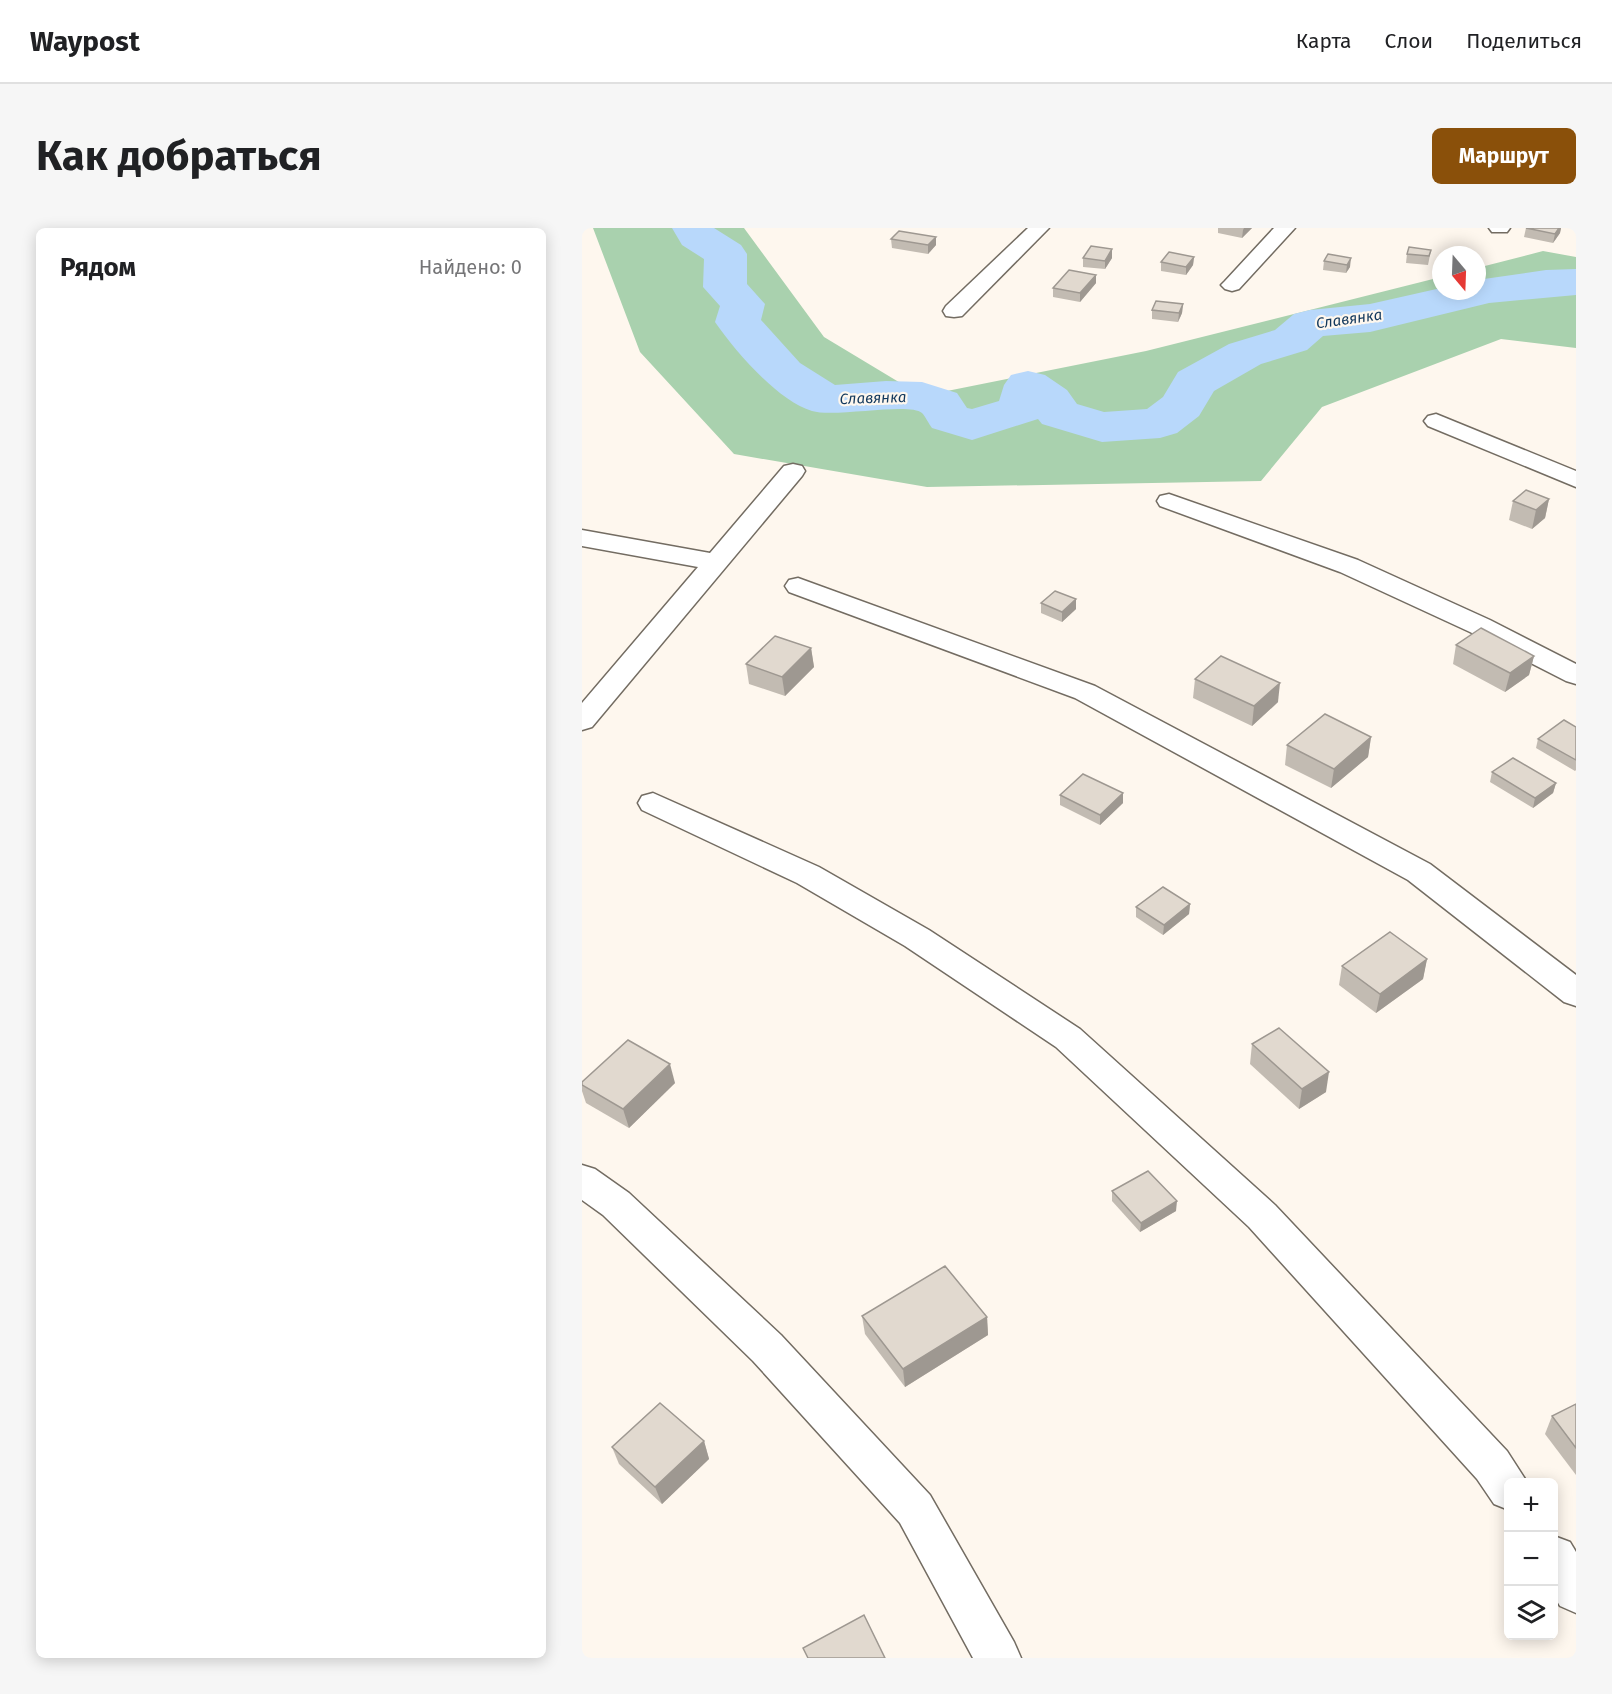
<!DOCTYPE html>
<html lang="ru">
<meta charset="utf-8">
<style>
:root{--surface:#fff;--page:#f6f6f6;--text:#202124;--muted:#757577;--line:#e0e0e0;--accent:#8a500a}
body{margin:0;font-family:"Fira Sans",sans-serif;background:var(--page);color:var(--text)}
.controls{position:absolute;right:18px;bottom:18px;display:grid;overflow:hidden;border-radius:9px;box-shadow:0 3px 15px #0003}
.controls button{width:54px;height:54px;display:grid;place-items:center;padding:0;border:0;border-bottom:2px solid var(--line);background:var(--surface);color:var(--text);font:30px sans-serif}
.compass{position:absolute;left:850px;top:18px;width:54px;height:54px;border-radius:50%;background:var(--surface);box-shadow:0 3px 15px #0003;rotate:161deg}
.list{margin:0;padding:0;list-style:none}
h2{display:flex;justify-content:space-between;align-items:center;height:78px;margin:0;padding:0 24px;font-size:26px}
h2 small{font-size:20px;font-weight:400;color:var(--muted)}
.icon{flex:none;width:33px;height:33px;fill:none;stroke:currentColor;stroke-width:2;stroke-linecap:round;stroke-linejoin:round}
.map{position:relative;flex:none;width:994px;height:1430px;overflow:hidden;border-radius:9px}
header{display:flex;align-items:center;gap:36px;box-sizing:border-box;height:84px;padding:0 30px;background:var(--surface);border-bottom:2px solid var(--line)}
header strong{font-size:28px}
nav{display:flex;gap:33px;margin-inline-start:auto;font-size:21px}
.intro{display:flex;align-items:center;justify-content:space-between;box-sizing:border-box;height:144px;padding:0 36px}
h1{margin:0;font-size:42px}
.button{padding:15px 27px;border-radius:9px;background:var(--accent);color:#fff;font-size:21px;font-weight:700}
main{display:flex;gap:36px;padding:0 36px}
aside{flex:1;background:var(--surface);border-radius:9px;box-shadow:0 3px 15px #0003}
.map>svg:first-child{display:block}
.green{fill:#a9d1ae}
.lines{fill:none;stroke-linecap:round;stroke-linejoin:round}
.river{fill:#b8d8fb;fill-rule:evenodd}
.minor-casing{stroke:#736c62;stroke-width:3}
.minor{fill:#fff;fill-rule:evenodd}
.wall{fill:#c2bbb2}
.shaded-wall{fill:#9e9891}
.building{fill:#e1d9cf;stroke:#9e9891;stroke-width:1.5}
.labels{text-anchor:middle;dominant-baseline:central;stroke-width:4.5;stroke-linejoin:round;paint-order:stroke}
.far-water-label{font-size:15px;font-style:italic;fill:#12385c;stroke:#fef7ee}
</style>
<header>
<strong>Waypost</strong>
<nav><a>Карта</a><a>Слои</a><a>Поделиться</a></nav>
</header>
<div class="intro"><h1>Как добраться</h1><a class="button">Маршрут</a></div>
<main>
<aside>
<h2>Рядом<small>Найдено: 0</small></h2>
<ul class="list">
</ul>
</aside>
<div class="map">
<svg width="994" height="1430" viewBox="0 0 994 1430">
<rect width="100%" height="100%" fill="#fef7ee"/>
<polygon class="green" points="11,0 162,0 242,109 340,168 564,123 859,49 859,63 895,63 895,40 961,23 994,29 994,120 919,111 740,179 679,253 345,259 152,226 58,124"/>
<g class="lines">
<path class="river" d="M 90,0 L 132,0 L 159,17 L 165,26 L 165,56 L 183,76 L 179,92 L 218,135 L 253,157 L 304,153 L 340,154 L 375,165 L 385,180 L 390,181 L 417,173 L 422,157 L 429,147 L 446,143 L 463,147 L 485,162 L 495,176 L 522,184 L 565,181 L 581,169 L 596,144 L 647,116 L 693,102 L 712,86 L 728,82 L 788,76 L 859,60 L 859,63 L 895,63 L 895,52 L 964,42 L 994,41 L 994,67 L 907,75 L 788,104 L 741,108 L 725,122 L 679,136 L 632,163 L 617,188 L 595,205 L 578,210 L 520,214 L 460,196 L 456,191 L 390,212 L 350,200 C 347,196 343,188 340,185 C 327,174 253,190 230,183 C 196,173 153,123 133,94 L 138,78 L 121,59 L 122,31 L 100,17 Z"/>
<g class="minor-casing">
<g id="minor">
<polygon points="446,0 467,0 380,88 372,89 364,88 361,83 364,78"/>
<polygon points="692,0 713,0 657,61 650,63 643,61 639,57 643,53"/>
<polygon points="907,0 928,0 925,4 910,4"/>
<polygon points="854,186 994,243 994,259 846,198 842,193 846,188"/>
<polygon points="211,236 220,238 223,243 220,248 10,499 0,502 0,475 116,339 0,318 0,302 128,325 202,238"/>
<polygon points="587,266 776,332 908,392 994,436 994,456 984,453 888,404 758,344 578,278 575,273 578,268"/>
<polygon points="216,350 513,458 848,636 994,747 994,778 982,774 826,652 493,470 207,364 203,358 207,352"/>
<polygon points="71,565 237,639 347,702 498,801 693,977 925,1223 945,1254 927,1254 927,1282 912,1276 895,1251 667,999 474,819 323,718 215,655 60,582 56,575 60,568"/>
<polygon points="0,937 13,941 47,965 199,1107 348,1267 432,1414 439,1430 391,1430 318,1295 171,1133 21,987 0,972"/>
<polygon points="972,1308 988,1314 994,1324 994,1385 978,1378 972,1368"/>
</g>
</g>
<use href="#minor" class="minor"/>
</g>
<g class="wall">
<polygon points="636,0 670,0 660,10 636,5"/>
<polygon points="944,0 979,0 978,5 971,15 942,9"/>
<polygon points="309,11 354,17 346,26 310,20"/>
<polygon points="849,22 846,37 824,35 825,26"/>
<polygon points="746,26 768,39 764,45 741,42 742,33"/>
<polygon points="612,29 611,37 604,47 579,43 579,34"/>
<polygon points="501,30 530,30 523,41 501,39"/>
<polygon points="514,55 498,74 471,69 471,60"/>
<polygon points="601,76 600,85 596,94 570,91 570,82"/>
<polygon points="967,271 963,290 950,301 927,292 931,273"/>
<polygon points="459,375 494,381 480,394 459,385"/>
<polygon points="874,417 952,428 947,447 923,464 871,436"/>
<polygon points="229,420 232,439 203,468 167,456 164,436"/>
<polygon points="613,451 696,474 670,498 611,470"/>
<polygon points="994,499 994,542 993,543 954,520 956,511"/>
<polygon points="789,509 786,529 749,560 703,537 705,517"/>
<polygon points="910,544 974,555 971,565 951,580 908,554"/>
<polygon points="478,567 541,575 518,597 478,577"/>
<polygon points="608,676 607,686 581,707 554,689 554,679"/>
<polygon points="845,731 841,751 794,785 757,757 760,738"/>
<polygon points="670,816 744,864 717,881 668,836"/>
<polygon points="0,854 93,855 47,900 4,875 0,863"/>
<polygon points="530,963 594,983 558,1004 530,973"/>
<polygon points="280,1088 405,1089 406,1107 323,1159 283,1106"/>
<polygon points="994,1176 994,1247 963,1206 970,1188"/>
<polygon points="122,1213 127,1231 80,1276 37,1236 30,1219"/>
</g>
<g class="shaded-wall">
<polygon points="662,0 670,0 660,10 661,2"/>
<polygon points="977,0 979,0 978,5 971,15 973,6"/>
<polygon points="354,9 354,17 346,26 346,17"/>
<polygon points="530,21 530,30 523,41 523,33"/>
<polygon points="612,29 611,37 604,47 604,39"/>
<polygon points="769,30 768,39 764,45 765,37"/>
<polygon points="514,47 514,55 498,74 498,65"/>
<polygon points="601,76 600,85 596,94 597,85"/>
<polygon points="967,271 963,290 950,301 954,282"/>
<polygon points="494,371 494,381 480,394 480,384"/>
<polygon points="229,420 232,439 203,468 200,449"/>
<polygon points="952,428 947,447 923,464 928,445"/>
<polygon points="698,455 696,474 670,498 672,478"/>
<polygon points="789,509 786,529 749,560 752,541"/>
<polygon points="974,555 971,565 951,580 953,570"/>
<polygon points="541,565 541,575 518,597 518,587"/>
<polygon points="608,676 607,686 581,707 582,697"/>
<polygon points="845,731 841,751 794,785 798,766"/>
<polygon points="88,836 93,855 47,900 41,881"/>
<polygon points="747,844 744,864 717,881 720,861"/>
<polygon points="595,973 594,983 558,1004 559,995"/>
<polygon points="405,1089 406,1107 323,1159 321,1141"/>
<polygon points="122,1213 127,1231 80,1276 73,1259"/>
</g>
<g class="building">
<polygon points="944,0 977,0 973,6"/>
<polygon points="317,3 354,9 346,17 309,11"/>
<polygon points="509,18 530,21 523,33 501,30"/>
<polygon points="827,19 849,22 847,28 825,26"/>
<polygon points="587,24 612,29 604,39 579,34"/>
<polygon points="746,26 769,30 765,37 742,33"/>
<polygon points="487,42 514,47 498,65 471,60"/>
<polygon points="574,73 601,76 597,85 570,82"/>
<polygon points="944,262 967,271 954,282 931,273"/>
<polygon points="473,363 494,371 480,384 459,375"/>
<polygon points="899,400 952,428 928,445 874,417"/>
<polygon points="193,408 229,420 200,449 164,436"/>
<polygon points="639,428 698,455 672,478 613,451"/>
<polygon points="743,486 789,509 752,541 705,517"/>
<polygon points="982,492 994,499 994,532 956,511"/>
<polygon points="931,530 974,555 953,570 910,544"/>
<polygon points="501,546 541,565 518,587 478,567"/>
<polygon points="581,659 608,676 582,697 554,679"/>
<polygon points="808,704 845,731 798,766 760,738"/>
<polygon points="697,800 747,844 720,861 670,816"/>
<polygon points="46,812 88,836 41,881 0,857 0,854"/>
<polygon points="566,943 595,973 559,995 530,963"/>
<polygon points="363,1038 405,1089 321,1141 280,1088"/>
<polygon points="78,1175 122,1213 73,1259 30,1219"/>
<polygon points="994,1176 994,1220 970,1188"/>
<polygon points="282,1387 303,1430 226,1430 221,1420"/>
</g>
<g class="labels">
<g class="far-water-label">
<text transform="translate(767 91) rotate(-8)">Славянка</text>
<text transform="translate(291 170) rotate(-2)">Славянка</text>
</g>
</g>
</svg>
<div class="controls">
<button>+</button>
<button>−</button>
<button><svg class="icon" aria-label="layers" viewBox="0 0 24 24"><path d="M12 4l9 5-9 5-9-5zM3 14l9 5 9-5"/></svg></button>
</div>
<svg class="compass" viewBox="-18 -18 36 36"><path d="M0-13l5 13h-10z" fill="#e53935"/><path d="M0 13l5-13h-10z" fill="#757577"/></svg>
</div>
</main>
